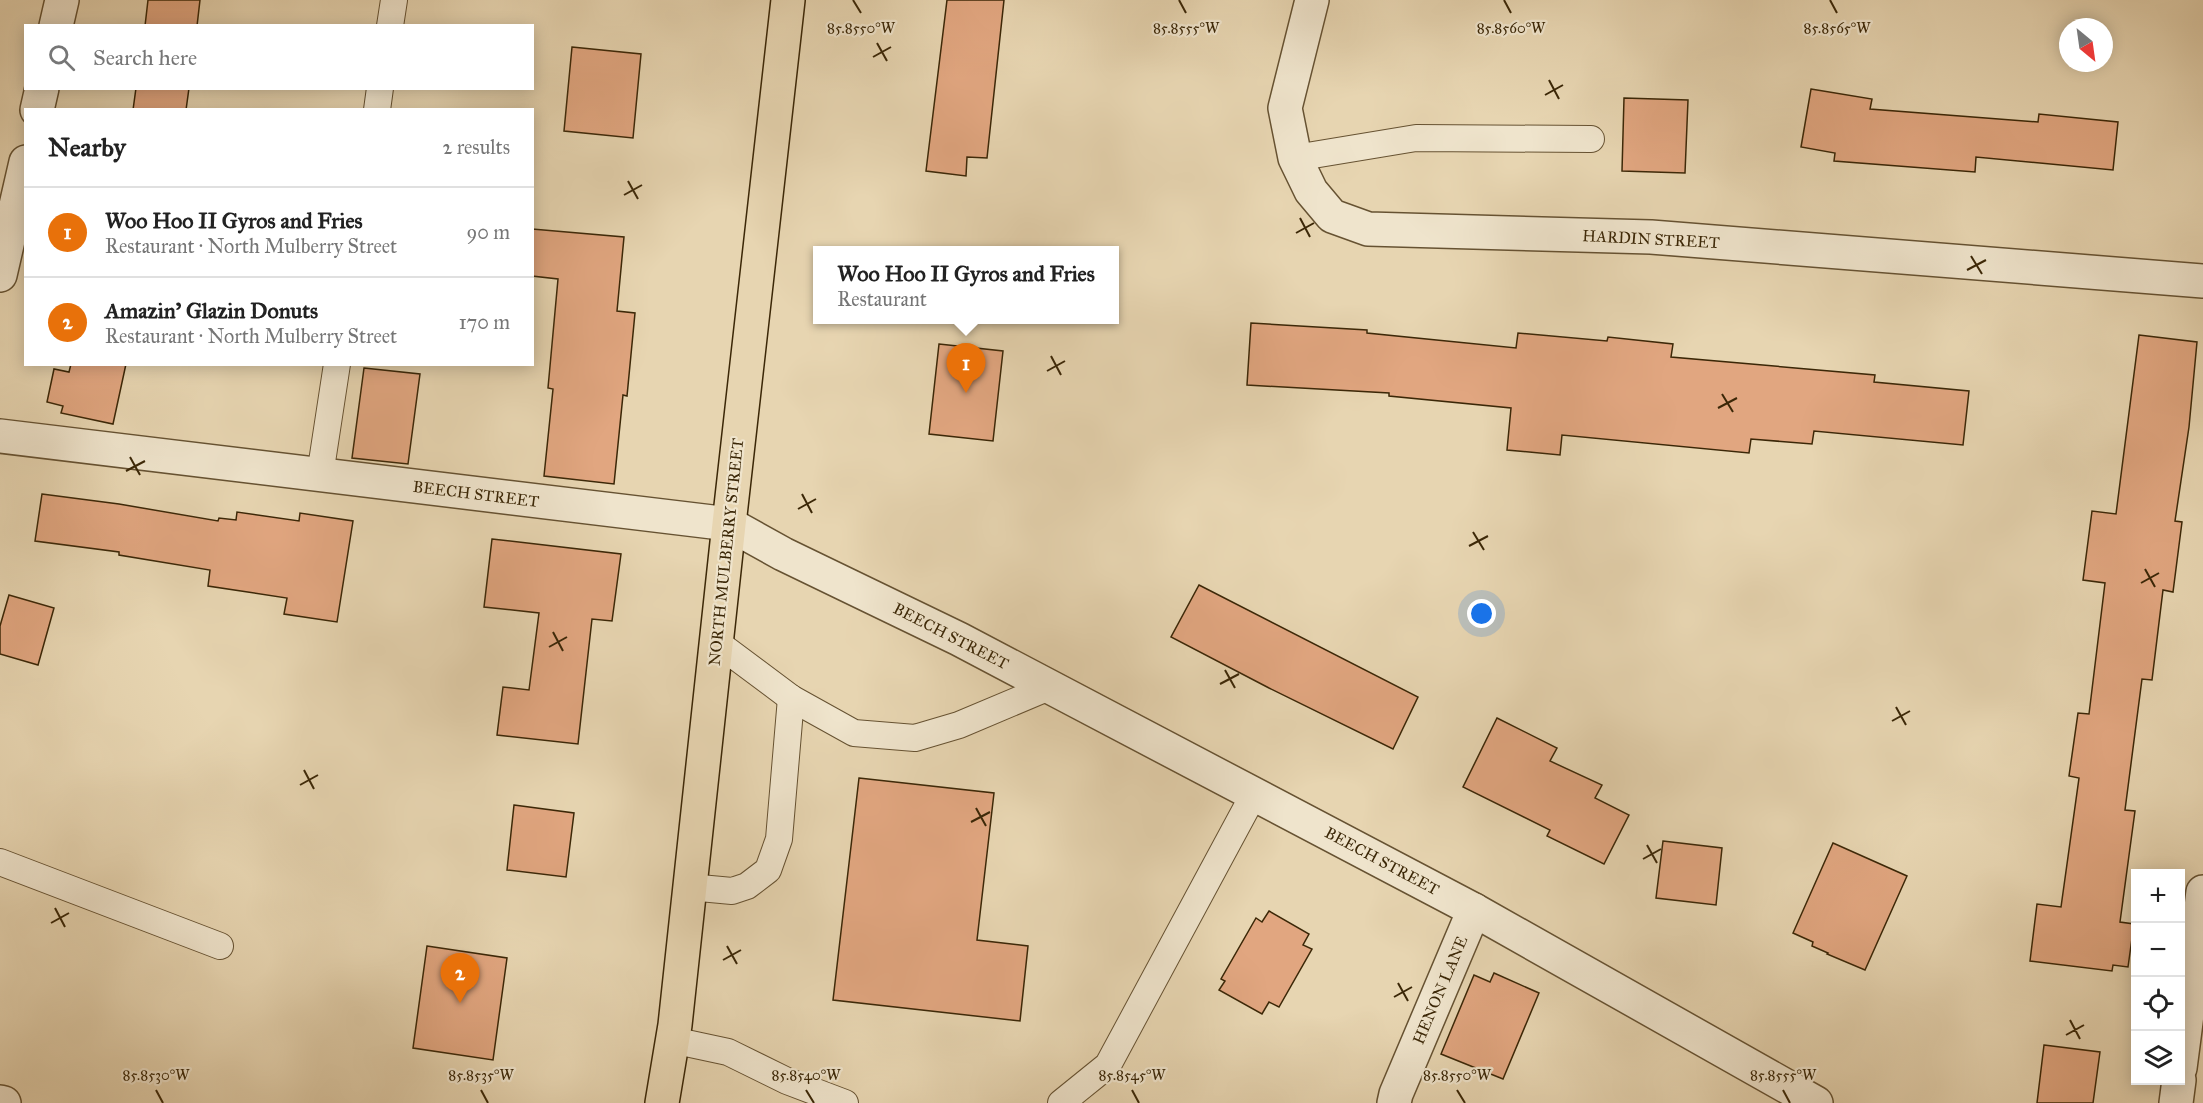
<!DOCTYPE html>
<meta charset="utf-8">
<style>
:root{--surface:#fff;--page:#f6f6f6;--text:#222;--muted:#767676;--line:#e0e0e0;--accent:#8f2418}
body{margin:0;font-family:"IM FELL Great Primer",serif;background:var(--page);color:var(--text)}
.controls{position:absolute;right:18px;bottom:18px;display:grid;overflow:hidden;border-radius:0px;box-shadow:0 3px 15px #0003}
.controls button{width:54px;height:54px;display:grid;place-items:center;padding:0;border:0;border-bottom:2px solid var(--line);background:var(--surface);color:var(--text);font:30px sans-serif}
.compass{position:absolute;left:2059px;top:18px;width:54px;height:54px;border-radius:50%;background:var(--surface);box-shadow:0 3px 15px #0003;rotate:151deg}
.you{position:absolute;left:1482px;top:614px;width:21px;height:21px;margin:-15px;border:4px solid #fff;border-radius:50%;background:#1a73e8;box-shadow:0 0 0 9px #1a73e833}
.badge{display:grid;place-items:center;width:39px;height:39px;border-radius:50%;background:var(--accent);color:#fff;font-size:20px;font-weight:700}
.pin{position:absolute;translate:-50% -50px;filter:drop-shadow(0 2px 3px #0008)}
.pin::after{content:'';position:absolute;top:32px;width:21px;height:18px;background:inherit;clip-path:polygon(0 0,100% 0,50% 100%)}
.popup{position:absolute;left:813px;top:246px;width:306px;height:78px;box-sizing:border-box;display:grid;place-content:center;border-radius:0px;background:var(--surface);filter:drop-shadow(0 2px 4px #0005);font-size:20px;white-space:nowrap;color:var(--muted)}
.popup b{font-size:22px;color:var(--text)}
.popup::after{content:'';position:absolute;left:50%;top:100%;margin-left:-12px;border:12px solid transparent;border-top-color:var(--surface)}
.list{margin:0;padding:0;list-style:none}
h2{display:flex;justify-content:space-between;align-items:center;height:78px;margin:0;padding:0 24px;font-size:26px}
h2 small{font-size:20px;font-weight:400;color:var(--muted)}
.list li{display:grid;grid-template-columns:39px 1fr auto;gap:18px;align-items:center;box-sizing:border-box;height:90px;padding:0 24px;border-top:2px solid var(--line)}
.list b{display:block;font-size:22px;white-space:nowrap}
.list p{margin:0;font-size:20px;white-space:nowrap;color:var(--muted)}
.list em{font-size:20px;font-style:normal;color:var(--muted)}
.icon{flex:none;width:33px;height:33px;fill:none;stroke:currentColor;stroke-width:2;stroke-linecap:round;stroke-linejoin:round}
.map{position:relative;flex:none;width:2203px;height:1103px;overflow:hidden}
.search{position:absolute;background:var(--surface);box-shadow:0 3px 15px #0003;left:24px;top:24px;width:510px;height:66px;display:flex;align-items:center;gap:15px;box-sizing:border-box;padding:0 21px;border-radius:0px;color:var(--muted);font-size:22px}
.panel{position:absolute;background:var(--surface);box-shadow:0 3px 15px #0003;left:24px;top:108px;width:510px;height:258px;border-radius:0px}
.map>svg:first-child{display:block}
.building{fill:#e1a680;stroke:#3b2707;stroke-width:1.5}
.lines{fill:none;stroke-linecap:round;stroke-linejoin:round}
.lane-casing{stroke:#665232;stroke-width:28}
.street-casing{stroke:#665232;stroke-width:36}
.primary-casing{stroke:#3b2707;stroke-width:36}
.lane{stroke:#efe4cc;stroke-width:26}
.street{stroke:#efe4cc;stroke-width:33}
.primary{stroke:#e7d5b1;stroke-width:33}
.ticks{fill:none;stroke:#3b2707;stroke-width:2}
.labels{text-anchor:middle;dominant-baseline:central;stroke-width:4.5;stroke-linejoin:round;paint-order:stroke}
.street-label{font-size:16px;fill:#3b2707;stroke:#efe4cc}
.ticks-label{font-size:15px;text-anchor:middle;fill:#3b2707;stroke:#efe4cc;stroke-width:4.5;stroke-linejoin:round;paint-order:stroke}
</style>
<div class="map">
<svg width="2203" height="1103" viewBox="0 0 2203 1103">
<rect width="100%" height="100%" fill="#e7d5b1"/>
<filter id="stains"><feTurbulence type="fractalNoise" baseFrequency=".00333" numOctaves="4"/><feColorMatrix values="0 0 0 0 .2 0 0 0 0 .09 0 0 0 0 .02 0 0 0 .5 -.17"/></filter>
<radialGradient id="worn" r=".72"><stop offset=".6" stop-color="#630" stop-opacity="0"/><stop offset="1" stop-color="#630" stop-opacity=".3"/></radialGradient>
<g class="building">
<polygon points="148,0 200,0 197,26 145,26"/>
<polygon points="947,0 1004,0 987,158 967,157 966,176 926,171"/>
<polygon points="572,47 641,54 633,138 564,131"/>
<polygon points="136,88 189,88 186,110 133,110"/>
<polygon points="1811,89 1872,99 1870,109 2038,122 2039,114 2118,122 2113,170 1976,157 1975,172 1834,161 1835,153 1801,147"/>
<polygon points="1624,98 1688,100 1685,173 1622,171"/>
<polygon points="532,229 624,237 617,311 635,313 627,396 623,395 614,484 544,476 553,389 548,388 558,279 532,276"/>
<polygon points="1251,323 1367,330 1367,333 1516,348 1518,333 1607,341 1608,337 1673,344 1671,357 1875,375 1874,382 1969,391 1963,445 1814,431 1812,444 1751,439 1749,453 1562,435 1560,455 1507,450 1511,408 1389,396 1389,393 1247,385"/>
<polygon points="2139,335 2197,342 2189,427 2175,521 2182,522 2173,592 2163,590 2152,680 2142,679 2125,810 2135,811 2120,922 2134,924 2128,967 2113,965 2112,971 2030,961 2037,904 2061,907 2079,778 2069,776 2078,713 2089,714 2105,583 2083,580 2092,511 2116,514"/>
<polygon points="939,344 1003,351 993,441 929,434"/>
<polygon points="71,364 126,364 113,424 61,413 63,406 47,402 54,369 69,372"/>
<polygon points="364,368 420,374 408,464 352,458"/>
<polygon points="42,494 119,504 218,521 219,518 236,520 237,512 299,521 300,513 353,521 337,622 284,614 287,598 208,586 210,570 119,555 119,552 35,541"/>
<polygon points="492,539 621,554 612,621 592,619 578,744 497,735 503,687 529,690 539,613 484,607"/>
<polygon points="1199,585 1418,697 1393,749 1269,688 1171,637"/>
<polygon points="9,595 54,608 38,665 0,654 0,626"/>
<polygon points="1497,718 1557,748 1550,761 1602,785 1595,798 1629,815 1604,864 1547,836 1550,830 1463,787"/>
<polygon points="859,778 994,793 977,940 1028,946 1020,1021 833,1000"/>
<polygon points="514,805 574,813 566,877 507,870"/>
<polygon points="1663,841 1722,848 1716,905 1656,898"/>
<polygon points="1833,843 1907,876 1865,970 1827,954 1828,953 1812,946 1813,942 1793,933"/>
<polygon points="1269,911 1309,934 1303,945 1312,949 1279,1007 1269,1002 1262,1014 1219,990 1225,981 1221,979 1256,918 1262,922"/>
<polygon points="427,946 507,958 493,1060 413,1048"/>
<polygon points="1494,973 1539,993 1503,1079 1441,1054 1474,975 1490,982"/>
<polygon points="2044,1045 2100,1052 2093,1103 2037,1103"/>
</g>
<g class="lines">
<g class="lane-casing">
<g id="lane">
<polyline points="390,26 394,0"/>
<polyline points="377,110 380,88"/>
<polyline points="1295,158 1416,138 1591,139"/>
<polyline points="320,475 337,364"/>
<polyline points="716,642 791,698 854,733 915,738 959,725 1049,687"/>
<polyline points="0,862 220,946"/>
<polyline points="689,887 732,891 747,886 768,870 779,839 791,698"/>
<polyline points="672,1040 728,1052 787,1081 845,1103"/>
<polyline points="1061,1103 1108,1065 1254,794"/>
</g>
</g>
<g class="street-casing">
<g id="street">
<polyline points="1312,0 1285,108 1295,158 1311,191 1332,216 1368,229 1651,237 2203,281"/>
<polyline points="56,26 62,0"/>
<polyline points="37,110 42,88"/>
<polyline points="0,275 26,162"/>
<polyline points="0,436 729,524 783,554 959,639 1474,910 1816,1103"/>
<polyline points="2180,1068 2203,892"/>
<polyline points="0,1102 4,1103"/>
<polyline points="1394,1103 1396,1094 1474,910"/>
<polyline points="2176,1103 2179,1080"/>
</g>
</g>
<g class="primary-casing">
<polyline id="primary" points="662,1103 675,1025 729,524 788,0"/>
</g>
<use href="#lane" class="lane"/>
<use href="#street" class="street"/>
<use href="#primary" class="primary"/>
</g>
<path class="ticks" d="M 853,0 L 861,13M 1179,0 L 1186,13M 1504,0 L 1511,13M 1830,0 L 1837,13M 877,43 L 887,61M 873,57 L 891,47M 1549,80 L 1559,99M 1545,95 L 1563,85M 628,181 L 638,199M 624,195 L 642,185M 1300,218 L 1310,237M 1296,233 L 1314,223M 1971,256 L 1982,274M 1967,270 L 1986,260M 1051,356 L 1061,375M 1047,371 L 1065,361M 1722,394 L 1733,412M 1718,408 L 1737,398M 130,457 L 140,475M 126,471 L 145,461M 802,494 L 812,513M 798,509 L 816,499M 1473,532 L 1484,550M 1469,546 L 1488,536M 2145,569 L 2155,587M 2141,583 L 2159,573M 553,632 L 563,651M 549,647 L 567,637M 1225,670 L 1235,688M 1220,684 L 1239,674M 1896,707 L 1906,725M 1892,721 L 1910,711M 304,770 L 314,789M 300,785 L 318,775M 976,808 L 986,826M 971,822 L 990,812M 1647,845 L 1657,863M 1643,859 L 1661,849M 55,908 L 65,927M 51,923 L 69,913M 727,946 L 737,964M 723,960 L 741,950M 1398,983 L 1408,1001M 1394,997 L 1412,987M 2070,1020 L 2080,1039M 2066,1035 L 2084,1025M 156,1090 L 163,1103M 481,1090 L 488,1103M 806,1090 L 814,1103M 1132,1090 L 1139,1103M 1457,1090 L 1465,1103M 1783,1090 L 1790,1103"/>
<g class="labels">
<g class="street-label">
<text transform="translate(1651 239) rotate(3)">HARDIN STREET</text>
<text transform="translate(476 494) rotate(7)">BEECH STREET</text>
<text transform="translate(726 552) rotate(-84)">NORTH MULBERRY STREET</text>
<text transform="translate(951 636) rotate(27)">BEECH STREET</text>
<text transform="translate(1382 861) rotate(28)">BEECH STREET</text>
<text transform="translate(1440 990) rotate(-67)">HENON LANE</text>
</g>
</g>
<g class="ticks-label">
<text x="861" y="33">85.8550°W</text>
<text x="1186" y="33">85.8555°W</text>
<text x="1511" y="33">85.8560°W</text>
<text x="1837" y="33">85.8565°W</text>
<text x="156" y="1080">85.8530°W</text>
<text x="481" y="1080">85.8535°W</text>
<text x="806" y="1080">85.8540°W</text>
<text x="1132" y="1080">85.8545°W</text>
<text x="1457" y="1080">85.8550°W</text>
<text x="1783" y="1080">85.8555°W</text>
</g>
<rect width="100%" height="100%" filter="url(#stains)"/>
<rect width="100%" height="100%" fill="url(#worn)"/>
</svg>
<div class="controls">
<button>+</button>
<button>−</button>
<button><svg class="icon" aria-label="locate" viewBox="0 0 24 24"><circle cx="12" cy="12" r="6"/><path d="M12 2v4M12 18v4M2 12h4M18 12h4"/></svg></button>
<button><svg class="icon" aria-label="layers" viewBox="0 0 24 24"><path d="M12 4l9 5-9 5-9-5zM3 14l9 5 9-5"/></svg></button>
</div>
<svg class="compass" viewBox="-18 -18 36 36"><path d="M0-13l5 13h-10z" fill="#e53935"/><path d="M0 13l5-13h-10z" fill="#767676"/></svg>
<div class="you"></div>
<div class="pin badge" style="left:966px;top:393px;background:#e8710a">1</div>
<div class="popup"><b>Woo Hoo II Gyros and Fries</b>Restaurant</div>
<div class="pin badge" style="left:460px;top:1003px;background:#e8710a">2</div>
<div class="search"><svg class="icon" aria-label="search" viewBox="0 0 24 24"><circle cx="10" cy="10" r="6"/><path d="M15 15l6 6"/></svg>Search here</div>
<section class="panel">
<h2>Nearby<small>2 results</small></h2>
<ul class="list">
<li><span class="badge" style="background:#e8710a">1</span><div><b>Woo Hoo II Gyros and Fries</b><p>Restaurant · North Mulberry Street</p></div><em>90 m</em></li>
<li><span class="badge" style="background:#e8710a">2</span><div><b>Amazin' Glazin Donuts</b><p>Restaurant · North Mulberry Street</p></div><em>170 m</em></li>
</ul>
</section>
</div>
